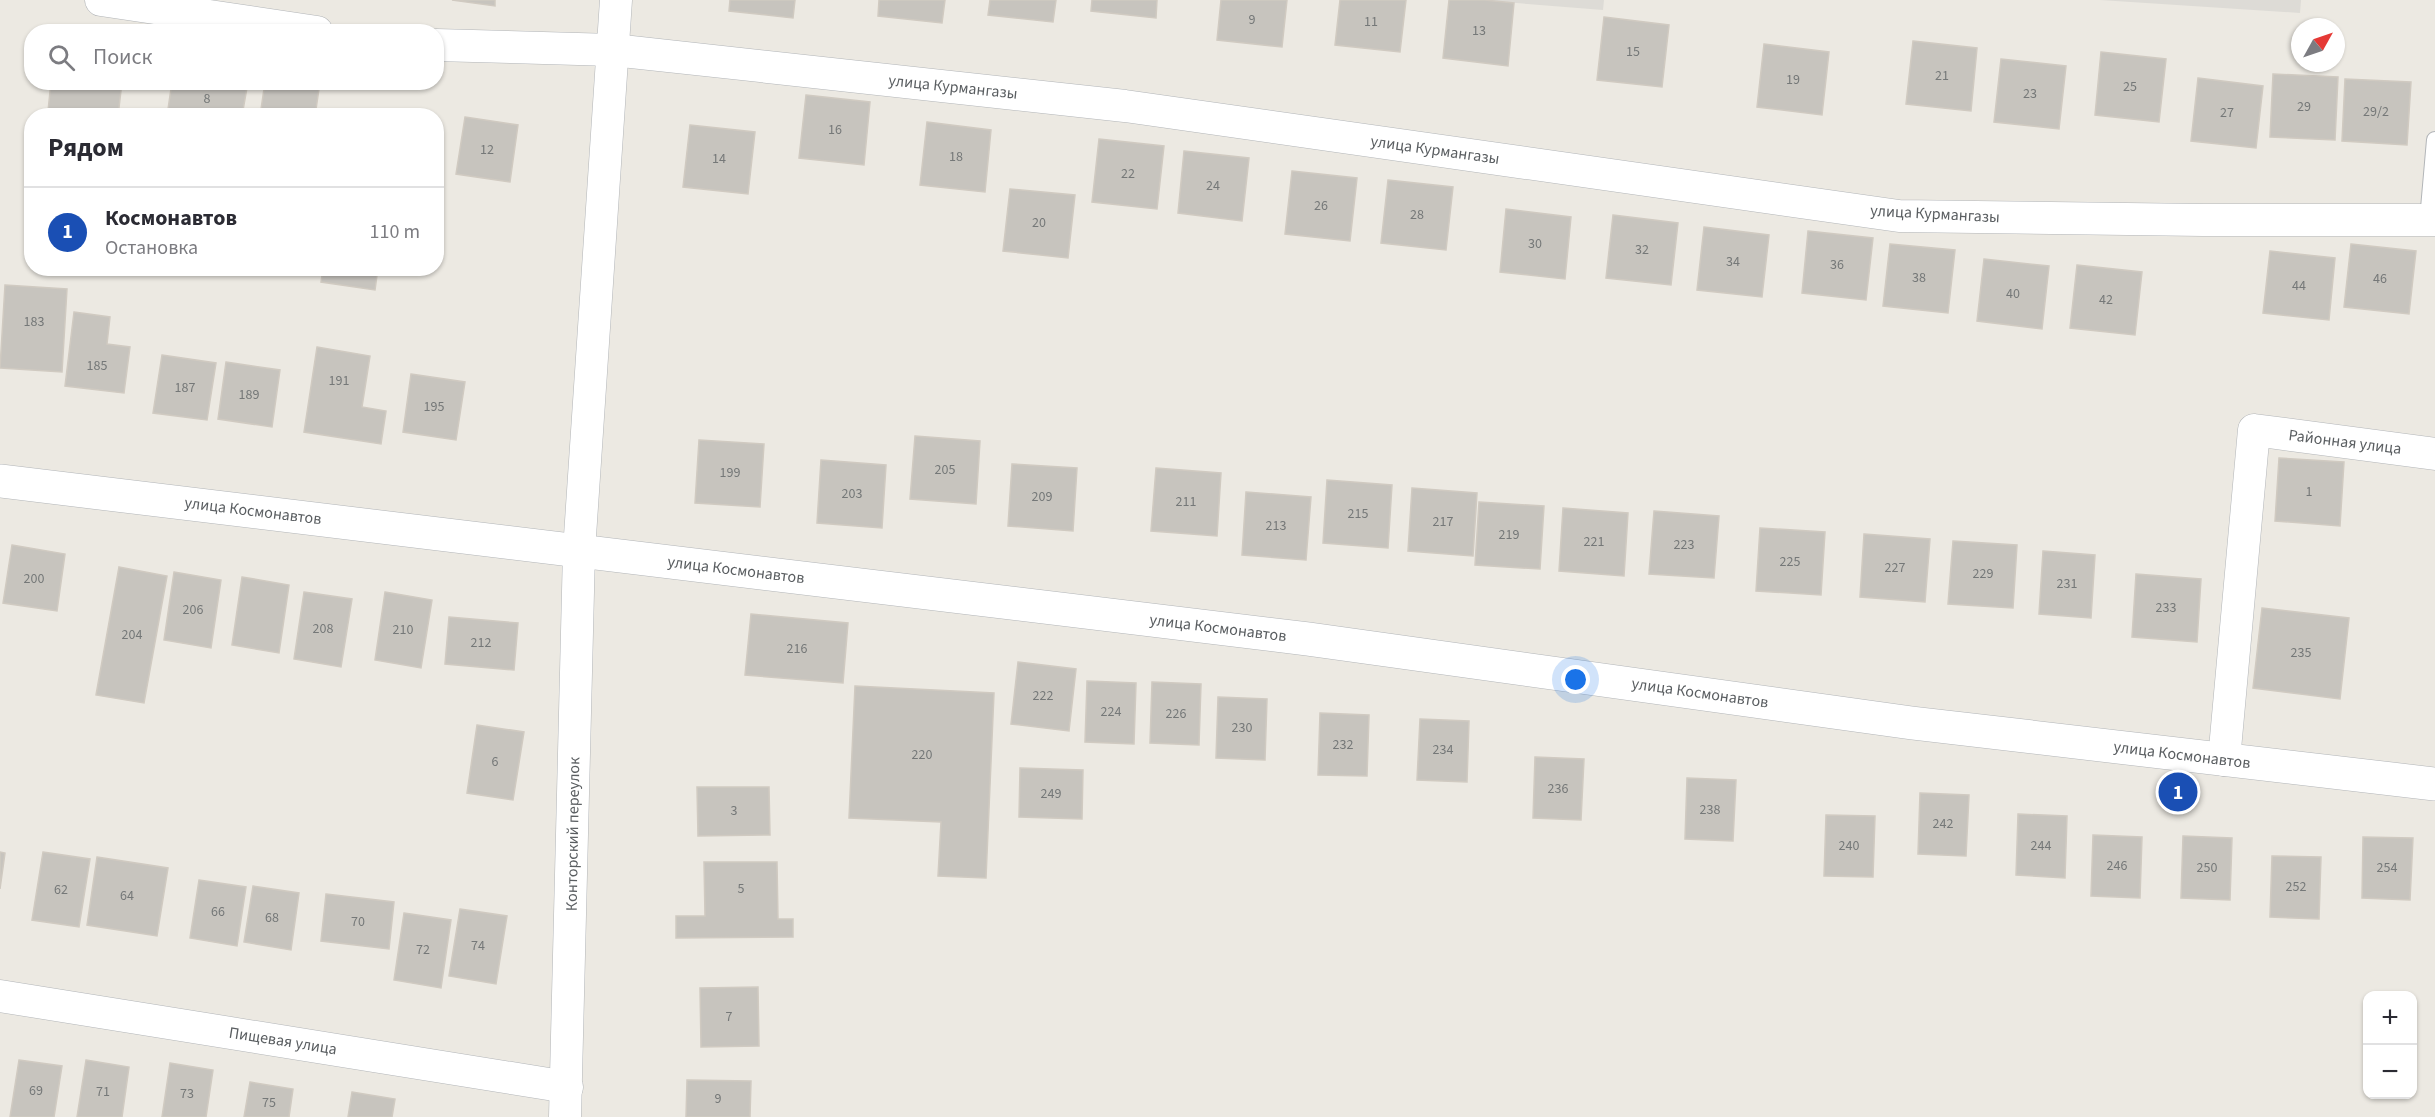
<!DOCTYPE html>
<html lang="ru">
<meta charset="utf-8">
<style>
:root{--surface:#fff;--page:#f2f2f3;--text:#2b2b33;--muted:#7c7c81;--line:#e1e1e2;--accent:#1a73e8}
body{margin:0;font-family:"Source Sans 3",sans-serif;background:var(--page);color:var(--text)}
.controls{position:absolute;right:18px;bottom:18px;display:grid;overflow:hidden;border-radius:12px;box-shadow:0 2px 4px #0004}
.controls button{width:54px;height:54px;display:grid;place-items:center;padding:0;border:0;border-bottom:2px solid var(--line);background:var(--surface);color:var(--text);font:30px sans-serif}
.compass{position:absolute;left:2291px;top:18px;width:54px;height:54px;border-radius:50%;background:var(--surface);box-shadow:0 2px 4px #0004;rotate:50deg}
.you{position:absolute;left:1576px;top:680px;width:21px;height:21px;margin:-15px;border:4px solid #fff;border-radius:50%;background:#1a73e8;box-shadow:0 0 0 9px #1a73e833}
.badge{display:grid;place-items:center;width:39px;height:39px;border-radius:50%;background:var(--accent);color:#fff;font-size:20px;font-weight:700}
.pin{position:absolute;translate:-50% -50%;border:3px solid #fff;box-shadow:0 2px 6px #0006}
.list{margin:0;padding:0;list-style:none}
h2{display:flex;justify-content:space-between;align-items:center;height:78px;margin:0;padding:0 24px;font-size:26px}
h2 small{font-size:20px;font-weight:400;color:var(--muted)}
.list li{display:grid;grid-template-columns:39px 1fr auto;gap:18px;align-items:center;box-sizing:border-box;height:90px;padding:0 24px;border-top:2px solid var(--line)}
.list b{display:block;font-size:22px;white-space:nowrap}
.list p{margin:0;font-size:20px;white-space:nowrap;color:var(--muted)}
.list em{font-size:20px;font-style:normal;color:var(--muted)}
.icon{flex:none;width:33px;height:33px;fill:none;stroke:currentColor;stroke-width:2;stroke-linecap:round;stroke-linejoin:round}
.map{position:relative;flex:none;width:2435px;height:1117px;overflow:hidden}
.search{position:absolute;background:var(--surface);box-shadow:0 2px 4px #0004;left:24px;top:24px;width:420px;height:66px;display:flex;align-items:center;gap:15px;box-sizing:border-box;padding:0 21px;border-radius:24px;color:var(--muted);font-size:22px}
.panel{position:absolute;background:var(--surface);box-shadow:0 2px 4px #0004;left:24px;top:108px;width:420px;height:168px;border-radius:24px}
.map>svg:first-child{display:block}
.industrial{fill:#dddbd6}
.building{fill:#c7c4be;stroke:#d0cac1;stroke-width:1.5}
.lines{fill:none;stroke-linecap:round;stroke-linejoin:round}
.service-casing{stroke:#b2b5b8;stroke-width:18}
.minor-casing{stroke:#b2b5b8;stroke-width:33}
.tertiary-casing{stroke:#b2b5b8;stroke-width:34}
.service{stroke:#fff;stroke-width:16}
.minor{stroke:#fff;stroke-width:32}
.tertiary{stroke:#fff;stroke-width:33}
.labels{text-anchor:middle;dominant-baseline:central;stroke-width:5;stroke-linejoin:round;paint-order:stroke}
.number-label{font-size:14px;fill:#757878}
.street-label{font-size:16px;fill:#5a5e61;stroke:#fff}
</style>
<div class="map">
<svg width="2435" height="1117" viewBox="0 0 2435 1117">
<rect width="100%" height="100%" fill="#ece9e2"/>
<g class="industrial">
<polygon points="1479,0 1604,0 1603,10"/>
<polygon points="2100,0 2301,0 2300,13"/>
</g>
<g class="building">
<polygon points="452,0 495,0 495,6"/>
<polygon points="730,0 795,0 793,18 729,11"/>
<polygon points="879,0 945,0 942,23 878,16"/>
<polygon points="990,0 1056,0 1053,22 988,15"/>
<polygon points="1092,0 1157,0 1156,18 1091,11"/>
<polygon points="1221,0 1287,0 1282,47 1217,40"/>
<polygon points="1340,0 1406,0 1400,52 1335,45"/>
<polygon points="1449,0 1485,0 1514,3 1508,66 1443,58"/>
<polygon points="1604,17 1669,25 1662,87 1597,80"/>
<polygon points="1913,41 1977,48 1971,111 1906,104"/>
<polygon points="1764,44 1829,52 1822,115 1757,107"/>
<polygon points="2101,52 2166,59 2159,122 2095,115"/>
<polygon points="2001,59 2066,66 2059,129 1994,122"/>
<polygon points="2273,74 2338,77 2335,140 2270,137"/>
<polygon points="2198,78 2263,86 2256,148 2191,141"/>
<polygon points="2345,79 2411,82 2407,145 2342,141"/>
<polygon points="51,82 122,82 118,116 83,116 48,111"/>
<polygon points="172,82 248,82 242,116 167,116"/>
<polygon points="265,82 319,89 315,116 260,116"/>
<polygon points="806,95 870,102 864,165 799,158"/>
<polygon points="465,117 518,125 510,182 456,174"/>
<polygon points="927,122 991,130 985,192 920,185"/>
<polygon points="690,125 755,132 748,194 683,187"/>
<polygon points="1099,139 1164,146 1157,209 1092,202"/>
<polygon points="1184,151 1249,158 1242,221 1178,213"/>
<polygon points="1292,171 1357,178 1350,241 1285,234"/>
<polygon points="1388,180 1453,187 1446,250 1381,243"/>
<polygon points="1010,189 1075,195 1068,258 1003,251"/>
<polygon points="1506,209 1571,217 1565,279 1500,272"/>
<polygon points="1613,215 1678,223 1671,285 1606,278"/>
<polygon points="1704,227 1769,235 1762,297 1697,290"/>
<polygon points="1808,231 1873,238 1866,300 1802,293"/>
<polygon points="1890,244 1955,250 1948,313 1883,306"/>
<polygon points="2351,244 2416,251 2409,314 2344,307"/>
<polygon points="2270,251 2335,258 2329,320 2263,313"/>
<polygon points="1984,259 2049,266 2042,329 1977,321"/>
<polygon points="2077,265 2142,272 2135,335 2070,328"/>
<polygon points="323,268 378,268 375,290 321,282"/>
<polygon points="5,285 67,289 62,372 0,368"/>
<polygon points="74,312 110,317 107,344 130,347 124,393 65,386"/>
<polygon points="317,347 370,356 362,407 386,411 381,444 304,432"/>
<polygon points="162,355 216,363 207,420 153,413"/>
<polygon points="226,362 280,370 272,427 218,419"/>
<polygon points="411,374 465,382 456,440 403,432"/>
<polygon points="915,436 980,441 976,504 910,499"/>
<polygon points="699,440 764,444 760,507 695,503"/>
<polygon points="2279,458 2344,462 2340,526 2275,521"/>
<polygon points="821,460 886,465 882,528 817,523"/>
<polygon points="1012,464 1077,468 1073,531 1008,526"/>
<polygon points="1156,468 1221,473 1217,536 1151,531"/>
<polygon points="1327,480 1392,485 1388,548 1323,543"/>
<polygon points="1412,488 1477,493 1473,556 1408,551"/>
<polygon points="1246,492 1311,497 1306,560 1242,555"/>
<polygon points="1479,502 1544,506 1540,569 1475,565"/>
<polygon points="1563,508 1628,513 1624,576 1559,571"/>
<polygon points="1654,511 1719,516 1714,578 1649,574"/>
<polygon points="1760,528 1825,532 1821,595 1756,591"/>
<polygon points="1864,534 1930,539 1925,602 1860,597"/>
<polygon points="1953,541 2017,545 2013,608 1948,604"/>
<polygon points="12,545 65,554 57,611 3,603"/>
<polygon points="2043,551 2095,555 2091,618 2039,614"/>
<polygon points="119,567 167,576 144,703 96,695"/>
<polygon points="174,572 221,580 211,648 164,640"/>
<polygon points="2136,574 2201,579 2197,642 2132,637"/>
<polygon points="242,577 289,585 279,653 232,645"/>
<polygon points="304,592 352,599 341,667 294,659"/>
<polygon points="385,592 432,600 421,668 375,660"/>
<polygon points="2262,608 2349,618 2340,699 2253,688"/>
<polygon points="751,614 848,623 843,683 745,675"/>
<polygon points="449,617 518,623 514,670 445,664"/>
<polygon points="1018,662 1076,669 1069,731 1011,724"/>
<polygon points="1087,681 1136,683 1134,744 1085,742"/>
<polygon points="1152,682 1201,684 1199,745 1150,743"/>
<polygon points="855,686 994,693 986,878 938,876 941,822 849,818"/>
<polygon points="1218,697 1267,699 1265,760 1216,758"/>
<polygon points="1320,713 1369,715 1367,776 1318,775"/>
<polygon points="1420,719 1469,721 1467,782 1417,780"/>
<polygon points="477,725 524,732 513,800 467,793"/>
<polygon points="1535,757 1584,759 1581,820 1533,818"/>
<polygon points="1020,768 1083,770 1082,819 1019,817"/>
<polygon points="1687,778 1736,780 1733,841 1685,839"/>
<polygon points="697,787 769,787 770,835 698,836"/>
<polygon points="1920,793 1969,795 1966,856 1918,854"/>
<polygon points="2018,814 2067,816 2065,878 2016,875"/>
<polygon points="1826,815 1875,816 1873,877 1824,876"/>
<polygon points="2093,835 2142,837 2140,898 2091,896"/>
<polygon points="2183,836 2232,838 2230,900 2181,898"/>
<polygon points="2363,837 2413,838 2410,900 2362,898"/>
<polygon points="0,852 5,853 0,889"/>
<polygon points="43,852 90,859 79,927 32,920"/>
<polygon points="2272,856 2321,857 2319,919 2270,917"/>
<polygon points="97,857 168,868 157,936 87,925"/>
<polygon points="704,862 777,862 778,919 793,919 793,937 676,938 676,916 705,916"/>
<polygon points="199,880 246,887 237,946 190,938"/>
<polygon points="253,886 299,893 291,950 244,942"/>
<polygon points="326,894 394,902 389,949 321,941"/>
<polygon points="460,909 507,916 496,984 449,976"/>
<polygon points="404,913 451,920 441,988 394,980"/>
<polygon points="758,987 759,1046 701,1047 700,988"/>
<polygon points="19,1060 62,1066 54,1117 10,1117"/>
<polygon points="86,1060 129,1067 122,1117 77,1117"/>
<polygon points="170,1063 213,1070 206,1117 162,1117"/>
<polygon points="687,1080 751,1081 750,1117 686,1117"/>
<polygon points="250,1082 293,1089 289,1117 244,1117"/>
<polygon points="352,1092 395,1099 392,1117 348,1117"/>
</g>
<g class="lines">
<g class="service-casing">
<polyline id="service" points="2428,220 2435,140"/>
</g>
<g class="minor-casing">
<g id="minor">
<polyline points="101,0 317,32"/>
<polyline points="436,45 613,50 1125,106 1899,216 2203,220 2435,220"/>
<polyline points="2224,760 2254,430 2435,454"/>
<polyline points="0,996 567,1087"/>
<polyline points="565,1117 579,551 616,0"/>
</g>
</g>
<g class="tertiary-casing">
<polyline id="tertiary" points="0,481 1308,639 1912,723 2435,784"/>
</g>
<use href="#service" class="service"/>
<use href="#minor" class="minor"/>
<use href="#tertiary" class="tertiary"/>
</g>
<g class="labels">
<g class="number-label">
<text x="1252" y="20">9</text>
<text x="1371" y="22">11</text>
<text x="1479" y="31">13</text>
<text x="1633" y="52">15</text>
<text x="1942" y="76">21</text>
<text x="1793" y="80">19</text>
<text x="2130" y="87">25</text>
<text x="2030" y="94">23</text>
<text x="207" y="99">8</text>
<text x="2304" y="107">29</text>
<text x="2376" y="112">29/2</text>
<text x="2227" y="113">27</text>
<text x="835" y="130">16</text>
<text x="487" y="150">12</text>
<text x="956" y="157">18</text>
<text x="719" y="159">14</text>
<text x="1128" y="174">22</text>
<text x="1213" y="186">24</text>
<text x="1321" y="206">26</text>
<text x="1417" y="215">28</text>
<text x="1039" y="223">20</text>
<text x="1535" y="244">30</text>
<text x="1642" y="250">32</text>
<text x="1733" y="262">34</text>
<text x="1837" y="265">36</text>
<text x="1919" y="278">38</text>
<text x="2380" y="279">46</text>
<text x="2299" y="286">44</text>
<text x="2013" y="294">40</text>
<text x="2106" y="300">42</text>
<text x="34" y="322">183</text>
<text x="97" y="366">185</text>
<text x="339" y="381">191</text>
<text x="185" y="388">187</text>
<text x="249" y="395">189</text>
<text x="434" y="407">195</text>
<text x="945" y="470">205</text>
<text x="730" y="473">199</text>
<text x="2309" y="492">1</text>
<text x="852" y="494">203</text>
<text x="1042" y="497">209</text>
<text x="1186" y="502">211</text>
<text x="1358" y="514">215</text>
<text x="1443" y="522">217</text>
<text x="1276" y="526">213</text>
<text x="1509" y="535">219</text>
<text x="1594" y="542">221</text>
<text x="1684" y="545">223</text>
<text x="1790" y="562">225</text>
<text x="1895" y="568">227</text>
<text x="1983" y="574">229</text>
<text x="34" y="579">200</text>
<text x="2067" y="584">231</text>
<text x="2166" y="608">233</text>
<text x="193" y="610">206</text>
<text x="323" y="629">208</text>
<text x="403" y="630">210</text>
<text x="132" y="635">204</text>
<text x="481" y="643">212</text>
<text x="797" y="649">216</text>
<text x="2301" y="653">235</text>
<text x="1043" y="696">222</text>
<text x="1111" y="712">224</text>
<text x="1176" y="714">226</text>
<text x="1242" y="728">230</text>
<text x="1343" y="745">232</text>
<text x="1443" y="750">234</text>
<text x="922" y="755">220</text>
<text x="495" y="762">6</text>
<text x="1558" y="789">236</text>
<text x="1051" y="794">249</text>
<text x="1710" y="810">238</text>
<text x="734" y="811">3</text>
<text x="1943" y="824">242</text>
<text x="1849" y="846">240</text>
<text x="2041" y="846">244</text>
<text x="2117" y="866">246</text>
<text x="2207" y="868">250</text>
<text x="2387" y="868">254</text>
<text x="2296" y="887">252</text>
<text x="741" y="889">5</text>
<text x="61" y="890">62</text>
<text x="127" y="896">64</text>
<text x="218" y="912">66</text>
<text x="272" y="918">68</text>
<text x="358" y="922">70</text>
<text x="478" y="946">74</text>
<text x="423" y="950">72</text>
<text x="729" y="1017">7</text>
<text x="36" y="1091">69</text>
<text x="103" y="1092">71</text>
<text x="187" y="1094">73</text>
<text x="718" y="1099">9</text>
<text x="269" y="1103">75</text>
</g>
<g class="street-label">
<text transform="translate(953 87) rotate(6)">улица Курмангазы</text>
<text transform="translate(1435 150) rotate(8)">улица Курмангазы</text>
<text transform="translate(1935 214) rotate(3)">улица Курмангазы</text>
<text transform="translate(2345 442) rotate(7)">Районная улица</text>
<text transform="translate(253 511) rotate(7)">улица Космонавтов</text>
<text transform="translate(736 570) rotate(7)">улица Космонавтов</text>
<text transform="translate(1218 628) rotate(7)">улица Космонавтов</text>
<text transform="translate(1700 693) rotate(8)">улица Космонавтов</text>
<text transform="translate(2182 755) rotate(7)">улица Космонавтов</text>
<text transform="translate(573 834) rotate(-89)">Конторский переулок</text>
<text transform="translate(283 1041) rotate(9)">Пищевая улица</text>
</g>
</g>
</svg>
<div class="controls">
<button>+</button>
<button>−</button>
</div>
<svg class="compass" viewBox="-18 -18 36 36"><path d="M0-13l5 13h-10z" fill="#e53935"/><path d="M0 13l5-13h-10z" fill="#7c7c81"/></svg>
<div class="you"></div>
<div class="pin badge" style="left:2178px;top:792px;background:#1a4fb4">1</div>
<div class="search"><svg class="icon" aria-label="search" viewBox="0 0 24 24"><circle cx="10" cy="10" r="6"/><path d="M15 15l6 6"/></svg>Поиск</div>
<section class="panel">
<h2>Рядом<small></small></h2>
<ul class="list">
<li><span class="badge" style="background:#1a4fb4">1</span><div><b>Космонавтов</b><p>Остановка</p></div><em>110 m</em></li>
</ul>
</section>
</div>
